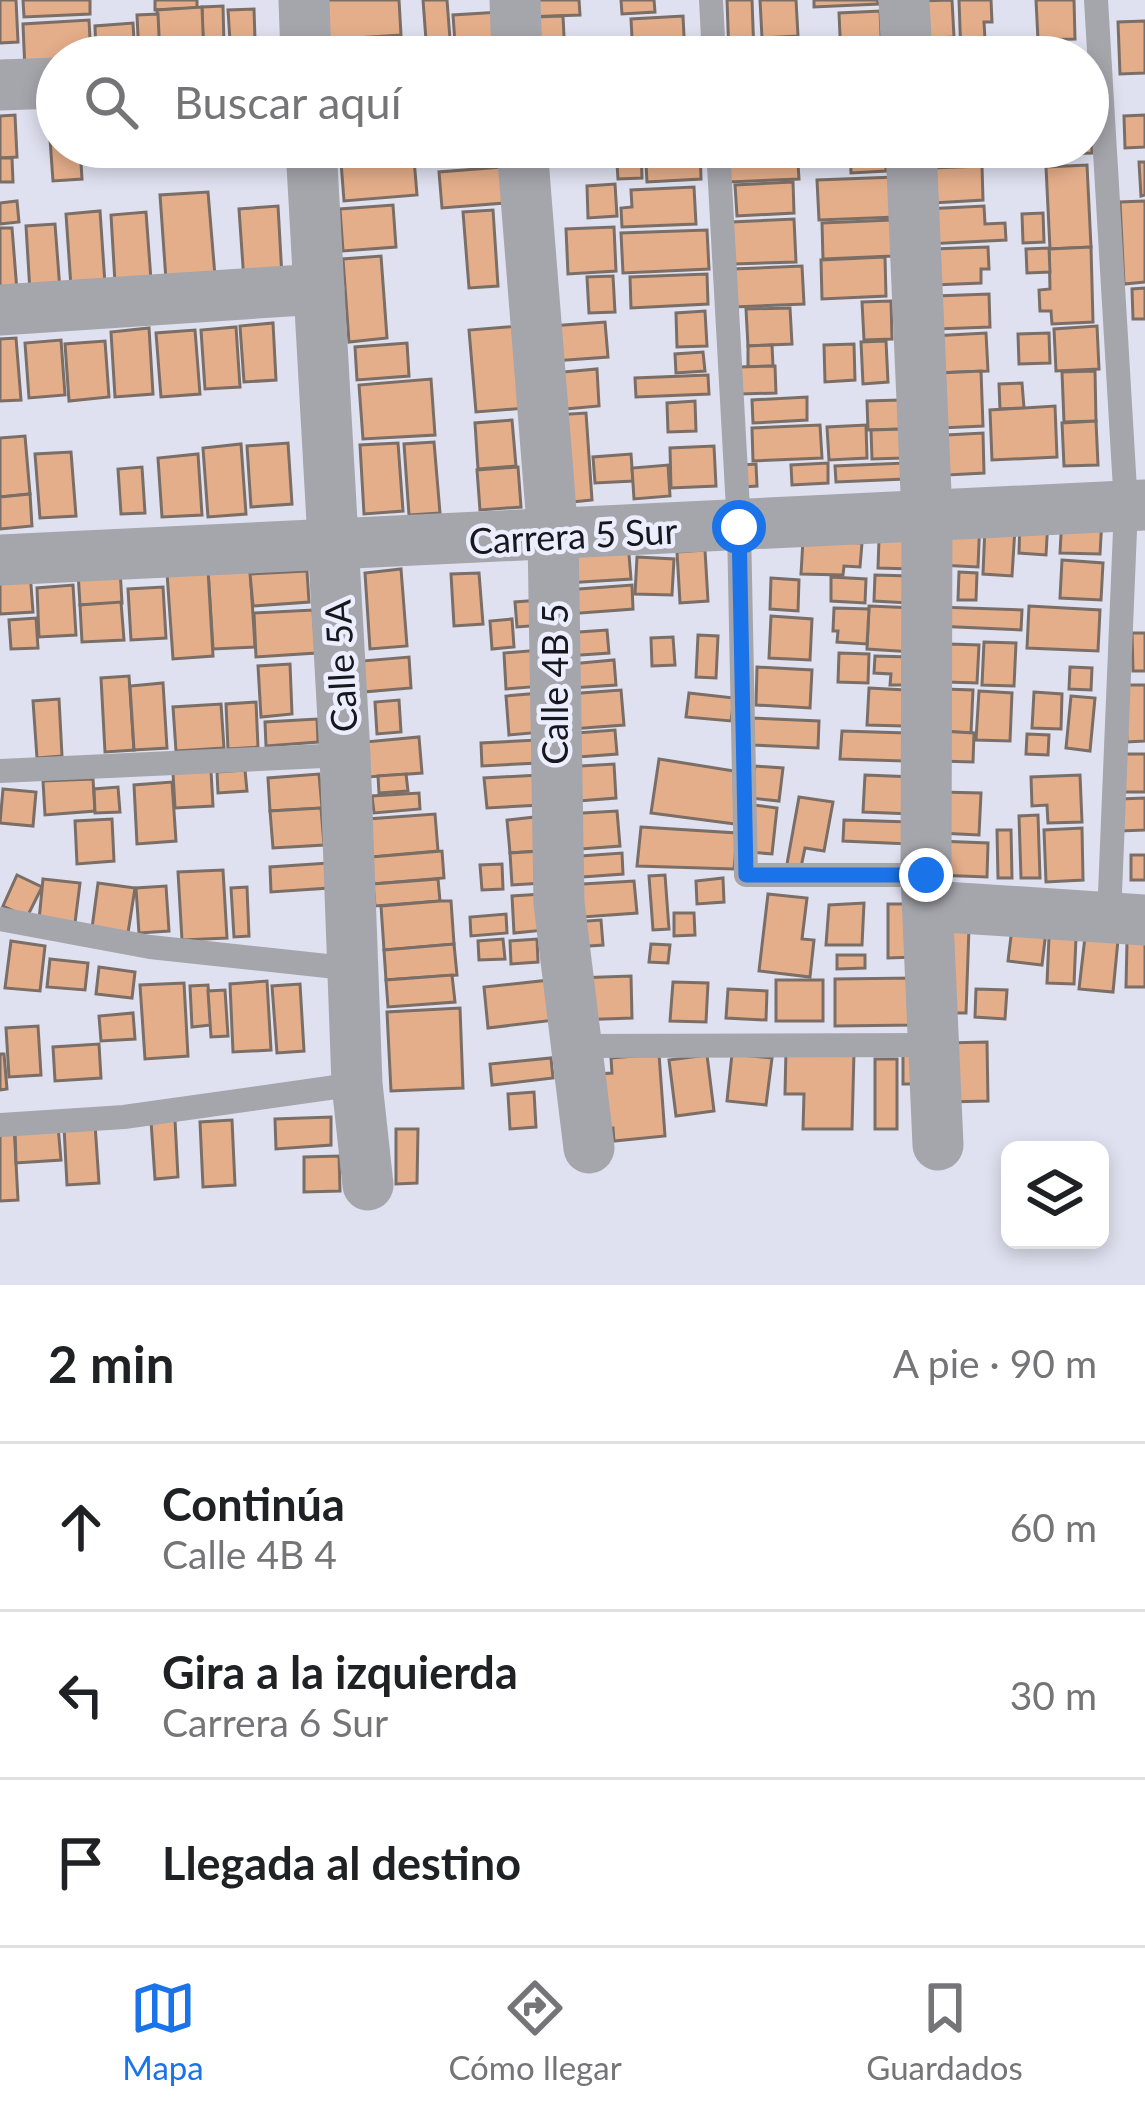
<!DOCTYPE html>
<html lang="es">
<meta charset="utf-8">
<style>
:root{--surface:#fff;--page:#f2f2f2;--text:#202124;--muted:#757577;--line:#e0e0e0;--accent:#1a73e8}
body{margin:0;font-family:Lato,sans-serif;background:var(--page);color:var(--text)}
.controls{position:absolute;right:36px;bottom:36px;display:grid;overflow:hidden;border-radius:18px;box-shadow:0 6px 18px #0003}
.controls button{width:108px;height:108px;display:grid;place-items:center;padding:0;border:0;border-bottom:3px solid var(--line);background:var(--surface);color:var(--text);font:60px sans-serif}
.stop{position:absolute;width:36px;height:36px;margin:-27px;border:9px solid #1a73e8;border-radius:50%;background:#fff}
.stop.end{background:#1a73e8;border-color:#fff;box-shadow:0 3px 12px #0008}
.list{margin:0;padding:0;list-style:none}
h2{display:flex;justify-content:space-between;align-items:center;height:156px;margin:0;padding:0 48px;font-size:51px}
h2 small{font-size:39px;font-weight:400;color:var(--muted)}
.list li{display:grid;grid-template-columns:78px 1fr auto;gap:36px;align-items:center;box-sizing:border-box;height:168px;padding:0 48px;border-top:3px solid var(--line)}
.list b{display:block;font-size:45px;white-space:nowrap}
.list p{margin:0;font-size:39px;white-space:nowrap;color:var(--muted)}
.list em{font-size:39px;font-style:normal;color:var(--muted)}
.icon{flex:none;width:66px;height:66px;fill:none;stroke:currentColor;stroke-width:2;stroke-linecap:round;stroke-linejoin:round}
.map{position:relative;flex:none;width:1145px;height:1285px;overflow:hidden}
.search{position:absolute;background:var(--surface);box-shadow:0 6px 18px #0003;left:36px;right:36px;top:36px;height:132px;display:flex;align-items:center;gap:30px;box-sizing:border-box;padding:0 42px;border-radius:66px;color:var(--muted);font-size:45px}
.sheet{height:660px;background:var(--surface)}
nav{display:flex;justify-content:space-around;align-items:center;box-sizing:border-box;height:168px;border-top:3px solid var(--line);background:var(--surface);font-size:33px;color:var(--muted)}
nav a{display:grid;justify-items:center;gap:6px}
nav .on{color:var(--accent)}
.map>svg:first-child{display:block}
.building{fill:#e5ae8a;stroke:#7b6e66;stroke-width:3}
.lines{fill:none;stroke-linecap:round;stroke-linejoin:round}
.service{stroke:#a5a5ac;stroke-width:24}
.minor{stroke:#a5a5ac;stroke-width:51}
.route{stroke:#1a73e8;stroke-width:15}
.labels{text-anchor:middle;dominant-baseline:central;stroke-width:9;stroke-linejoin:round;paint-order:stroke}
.street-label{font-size:36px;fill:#17181d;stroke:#eceefe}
</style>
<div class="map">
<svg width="1145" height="1285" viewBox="0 0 1145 1285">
<rect width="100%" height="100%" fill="#dfe1f0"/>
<g class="building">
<polygon points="0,0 16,0 18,42 0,43"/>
<polygon points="23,0 90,0 90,14 24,17"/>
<polygon points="155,0 197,0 197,8 155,10"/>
<polygon points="323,0 399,0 401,35 325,40"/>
<polygon points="423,0 447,0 450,39 426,40"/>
<polygon points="523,0 579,0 580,15 524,17"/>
<polygon points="621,0 654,0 655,12 622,14"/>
<polygon points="727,0 752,0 754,54 729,55"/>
<polygon points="760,0 796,0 798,36 762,38"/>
<polygon points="814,0 877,0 878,4 814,7"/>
<polygon points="952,0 954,37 918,39 917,1"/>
<polygon points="959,0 991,0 992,22 984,22 986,57 961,57"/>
<polygon points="1036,0 1074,0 1075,39 1038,40"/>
<polygon points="223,6 224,45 203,46 202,7"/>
<polygon points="202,7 204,57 181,57 181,51 159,53 157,10"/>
<polygon points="254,9 255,40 230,41 228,10"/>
<polygon points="880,11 882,57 841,57 839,13"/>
<polygon points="500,12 503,57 456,57 453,15"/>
<polygon points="158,14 160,57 139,57 137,15"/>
<polygon points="563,16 565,57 536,57 535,17"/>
<polygon points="683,16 685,56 633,57 631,19"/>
<polygon points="89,20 91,57 57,57 57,70 25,72 23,24"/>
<polygon points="1145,21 1145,73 1120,74 1118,22"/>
<polygon points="133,23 135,57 96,57 95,26"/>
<polygon points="451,43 452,57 427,57 426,46"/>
<polygon points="958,47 958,57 920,57 920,49"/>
<polygon points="48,111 57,111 57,147 80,147 82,179 53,181"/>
<polygon points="15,115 17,157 0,158 0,116"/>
<polygon points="1145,115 1145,147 1125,148 1124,116"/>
<polygon points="1088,117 1091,117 1092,153 1058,154 1058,147 1088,147"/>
<polygon points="86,147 138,147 138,152 87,156"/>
<polygon points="148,147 188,147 189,155 148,158"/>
<polygon points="236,147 279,147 280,161 237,164"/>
<polygon points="413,147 417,195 344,201 340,149"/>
<polygon points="439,147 499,147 500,162 440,166"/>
<polygon points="581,147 605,147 605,155 581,156"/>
<polygon points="641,147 642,178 618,179 616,148"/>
<polygon points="700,147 701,179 647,182 645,148"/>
<polygon points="727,147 797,147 799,179 728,182"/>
<polygon points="850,147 885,147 886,171 851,173"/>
<polygon points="920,147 974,147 975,162 921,164"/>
<polygon points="1030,147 1052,147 1053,158 1031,159"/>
<polygon points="0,158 12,158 13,182 0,182"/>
<polygon points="1139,162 1145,162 1145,195 1141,196"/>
<polygon points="1087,165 1091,247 1050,249 1046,167"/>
<polygon points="982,166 983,200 933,203 931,168"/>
<polygon points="502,167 504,203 442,208 439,172"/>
<polygon points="895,177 897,217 819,220 817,180"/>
<polygon points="793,182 794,213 737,216 735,185"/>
<polygon points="615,184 617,216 588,218 587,186"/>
<polygon points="694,187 696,224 622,227 621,208 632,207 631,190"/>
<polygon points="208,192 215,276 166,280 160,195"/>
<polygon points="17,201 19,222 0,224 0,203"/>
<polygon points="1145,201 1145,282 1124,284 1120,202"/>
<polygon points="393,205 396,247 343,251 340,209"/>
<polygon points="278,206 282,277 244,281 239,209"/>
<polygon points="984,206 985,224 1005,223 1006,240 927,244 925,209"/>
<polygon points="493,210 498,286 469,288 463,212"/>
<polygon points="100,211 105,284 71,287 66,214"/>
<polygon points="146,212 151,280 115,283 111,215"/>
<polygon points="1043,213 1044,242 1023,243 1022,214"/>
<polygon points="794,219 796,262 734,264 732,222"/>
<polygon points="892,220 893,256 823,259 822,223"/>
<polygon points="55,224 60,290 30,292 26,226"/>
<polygon points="614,227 616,271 568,274 566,229"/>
<polygon points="0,228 12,228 17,291 0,293"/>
<polygon points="707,230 709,269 623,273 621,233"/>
<polygon points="988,247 989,269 981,269 981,283 934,285 933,249"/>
<polygon points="1091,247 1093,322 1052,324 1051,311 1040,311 1039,290 1050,289 1049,249"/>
<polygon points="1049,248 1050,272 1027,273 1026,249"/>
<polygon points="381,256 387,338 349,342 343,259"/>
<polygon points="885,257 886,296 822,299 821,260"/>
<polygon points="802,266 804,304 734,307 733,269"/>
<polygon points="707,274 708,304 631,308 630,277"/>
<polygon points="613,276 615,312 589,313 587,277"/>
<polygon points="1145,288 1145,319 1133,319 1132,289"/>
<polygon points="989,294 990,327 937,329 936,296"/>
<polygon points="891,301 892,339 864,340 862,302"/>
<polygon points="790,308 792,344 748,346 746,309"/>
<polygon points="705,311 707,346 677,347 676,313"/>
<polygon points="605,322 608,357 554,361 551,326"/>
<polygon points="273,323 276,380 244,382 240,326"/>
<polygon points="519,326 526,408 476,412 469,330"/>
<polygon points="1097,326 1099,369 1056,371 1054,329"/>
<polygon points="236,327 240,387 205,389 201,330"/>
<polygon points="149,328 153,394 115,397 111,332"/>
<polygon points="195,330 200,394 161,397 156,333"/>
<polygon points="986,333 988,371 934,373 932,336"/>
<polygon points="1049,333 1050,363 1019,364 1018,334"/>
<polygon points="16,338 21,400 0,401 0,339"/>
<polygon points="61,340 65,395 29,398 25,343"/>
<polygon points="105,341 109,397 69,401 65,344"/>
<polygon points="886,341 888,382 863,384 861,342"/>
<polygon points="407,343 409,376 357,380 355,347"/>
<polygon points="854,344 855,380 825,382 824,345"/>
<polygon points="772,345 773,366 748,367 748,346"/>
<polygon points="703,352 705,371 676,373 675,354"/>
<polygon points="775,366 776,393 740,394 739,367"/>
<polygon points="597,369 599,406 554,410 552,373"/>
<polygon points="981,371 983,426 941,428 939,373"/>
<polygon points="1095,371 1096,421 1064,422 1062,372"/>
<polygon points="708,375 709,394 636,397 635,378"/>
<polygon points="431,379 435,435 363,439 359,385"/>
<polygon points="1022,383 1024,408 1000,409 999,384"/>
<polygon points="807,397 807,420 753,423 752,400"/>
<polygon points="900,400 902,429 868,430 867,401"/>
<polygon points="695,401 696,431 668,432 667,403"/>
<polygon points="1055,406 1057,457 992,460 990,410"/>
<polygon points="586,413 592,500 562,503 555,415"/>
<polygon points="512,420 516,466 478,469 475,423"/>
<polygon points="1096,421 1098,465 1064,466 1062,423"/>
<polygon points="820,425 822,458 753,461 752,428"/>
<polygon points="866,425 867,458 829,460 827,427"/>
<polygon points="902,429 903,458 872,459 871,430"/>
<polygon points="983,433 984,473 948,475 947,435"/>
<polygon points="25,436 30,494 0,497 0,438"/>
<polygon points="434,442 440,513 409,515 404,444"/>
<polygon points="288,443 292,504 251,507 247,446"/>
<polygon points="398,443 403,511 364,514 360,445"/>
<polygon points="241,444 246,514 208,517 203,448"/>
<polygon points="714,446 716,486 671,488 670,448"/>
<polygon points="71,452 76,516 40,518 35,454"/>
<polygon points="198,454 202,515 162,517 158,458"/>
<polygon points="631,454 633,481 595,483 593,457"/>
<polygon points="828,463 828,483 792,485 791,465"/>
<polygon points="905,463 905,479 836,482 835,466"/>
<polygon points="756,464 757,486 743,487 742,465"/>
<polygon points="668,465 670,496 634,499 632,468"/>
<polygon points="142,467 145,513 121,514 118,469"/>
<polygon points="518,467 521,507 480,510 477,470"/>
<polygon points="30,494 32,526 0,529 0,497"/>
<polygon points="941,516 980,518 978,567 939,565"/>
<polygon points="1062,516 1102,518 1100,554 1060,553"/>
<polygon points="1020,518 1048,520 1046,555 1019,553"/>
<polygon points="985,526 1015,528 1012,576 983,574"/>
<polygon points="879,539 915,540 913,569 878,568"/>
<polygon points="803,540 862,543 860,567 844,566 843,575 801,574"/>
<polygon points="628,543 631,579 566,583 563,547"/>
<polygon points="705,550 708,601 680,603 677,552"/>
<polygon points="637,557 674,559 672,595 635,594"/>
<polygon points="1062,560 1103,563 1101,600 1060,598"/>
<polygon points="250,568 255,647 213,649 208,570"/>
<polygon points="120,569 122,603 80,605 78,572"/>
<polygon points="401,569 407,646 370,649 365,573"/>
<polygon points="208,570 213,656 173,659 167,573"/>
<polygon points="307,571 309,602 253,606 250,574"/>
<polygon points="30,572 33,612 0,614 0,574"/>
<polygon points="959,572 977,573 976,600 958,600"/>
<polygon points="479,573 483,624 454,626 451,574"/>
<polygon points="875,575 910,576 909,603 874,601"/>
<polygon points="831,577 866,579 865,603 831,601"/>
<polygon points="771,578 799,580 798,611 770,609"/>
<polygon points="73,585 76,635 39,637 37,588"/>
<polygon points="632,585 633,609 568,614 566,590"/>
<polygon points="163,587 166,638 131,640 128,589"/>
<polygon points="540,600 542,625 517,627 515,602"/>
<polygon points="121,602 124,640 82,642 80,605"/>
<polygon points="869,606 915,608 913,652 867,649"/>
<polygon points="1029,606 1100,610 1098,651 1027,648"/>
<polygon points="938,607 1022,610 1021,630 936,626"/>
<polygon points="834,608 869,609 867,644 837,642 838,631 833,631"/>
<polygon points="313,610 316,653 256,657 254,613"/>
<polygon points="771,616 812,619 810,660 769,658"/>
<polygon points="36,618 38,648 11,649 9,620"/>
<polygon points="512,619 514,647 492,649 490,621"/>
<polygon points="607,630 609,653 567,656 565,633"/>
<polygon points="1132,633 1145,633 1145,671 1133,671"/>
<polygon points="698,635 718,636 716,678 696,677"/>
<polygon points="673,637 675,665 652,666 651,638"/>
<polygon points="984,642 1016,643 1014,686 982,685"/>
<polygon points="949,644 979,645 977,683 947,682"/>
<polygon points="540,650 543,686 506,689 504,653"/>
<polygon points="839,653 869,654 868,683 838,682"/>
<polygon points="875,656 910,657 909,685 890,685 891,674 874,673"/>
<polygon points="409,657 411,688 363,692 362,661"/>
<polygon points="614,660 616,685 571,688 570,664"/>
<polygon points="290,664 292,714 261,717 258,666"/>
<polygon points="757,667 812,670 810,708 756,705"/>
<polygon points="1070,667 1092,668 1091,690 1069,689"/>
<polygon points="129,676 134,750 105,752 101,678"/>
<polygon points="163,683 167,748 134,750 130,686"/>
<polygon points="1124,685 1145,685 1145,741 1127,742"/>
<polygon points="869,688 905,690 903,726 867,725"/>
<polygon points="944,689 973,690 971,733 933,731"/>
<polygon points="621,690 624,725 571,729 568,694"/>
<polygon points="979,691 1012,693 1010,741 976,740"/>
<polygon points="1034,692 1062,694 1061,729 1032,728"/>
<polygon points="541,693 543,732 509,735 506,696"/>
<polygon points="689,693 734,698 731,721 686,717"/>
<polygon points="1071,696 1095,698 1090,751 1066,748"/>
<polygon points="59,699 62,756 37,758 33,701"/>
<polygon points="399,700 401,732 377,734 375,702"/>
<polygon points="256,702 258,747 228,749 226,704"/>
<polygon points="221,704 224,748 176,751 173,707"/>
<polygon points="752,718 819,721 818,748 751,745"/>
<polygon points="317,719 318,742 266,746 265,722"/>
<polygon points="615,730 617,754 565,758 564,734"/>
<polygon points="842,731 906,733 904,761 840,759"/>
<polygon points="940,731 974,733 973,762 939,761"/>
<polygon points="1027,734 1049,735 1048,755 1026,754"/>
<polygon points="419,737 422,773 368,777 365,742"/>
<polygon points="537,740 538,763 482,766 481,743"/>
<polygon points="1119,754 1145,754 1145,792 1120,792"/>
<polygon points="659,759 734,771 735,824 651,813"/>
<polygon points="614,764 616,798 566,802 564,767"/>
<polygon points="755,766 783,768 779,801 751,798"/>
<polygon points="245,770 247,791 218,793 217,772"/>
<polygon points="211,771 213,806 175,808 173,773"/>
<polygon points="319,774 322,808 270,811 268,778"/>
<polygon points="406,774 408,791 379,793 378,776"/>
<polygon points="539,775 541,805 487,808 484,778"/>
<polygon points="865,775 914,777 912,814 863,812"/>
<polygon points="1080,775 1082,822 1048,823 1047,805 1032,806 1031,777"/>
<polygon points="93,779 95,811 45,815 43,781"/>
<polygon points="172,782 176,841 137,844 134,785"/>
<polygon points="118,787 120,812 95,813 94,789"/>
<polygon points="3,789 36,792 33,826 0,823"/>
<polygon points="940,792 981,793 979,835 939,833"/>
<polygon points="419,793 420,809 374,813 372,796"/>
<polygon points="799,797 833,802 824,851 805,848 801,867 787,864"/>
<polygon points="1145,798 1145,830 1120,831 1120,799"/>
<polygon points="754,805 777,808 772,854 749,852"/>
<polygon points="321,808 324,845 273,848 270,811"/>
<polygon points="617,811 620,846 568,850 566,814"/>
<polygon points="435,814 438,851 371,857 368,819"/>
<polygon points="1038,815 1040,878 1021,878 1019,816"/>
<polygon points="535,817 537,851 510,853 507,820"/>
<polygon points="112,819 114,861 77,864 75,821"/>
<polygon points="844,820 910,822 909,844 843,841"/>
<polygon points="641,827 737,833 734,869 637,866"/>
<polygon points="1082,828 1083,880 1046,882 1044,830"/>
<polygon points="997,830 1011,830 1012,878 998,878"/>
<polygon points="937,841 988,843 987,877 935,875"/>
<polygon points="442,851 444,878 373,884 371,857"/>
<polygon points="542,851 543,883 512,885 510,853"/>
<polygon points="622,853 623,874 569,878 567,857"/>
<rect x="1131" y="855" width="14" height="25"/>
<polygon points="328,863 329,888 271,892 270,867"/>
<polygon points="502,864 503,889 482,890 480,865"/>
<polygon points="223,870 227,938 182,940 178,872"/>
<polygon points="17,875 42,887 27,917 3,906"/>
<polygon points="665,875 669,929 653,930 649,876"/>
<polygon points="723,878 724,902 697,904 696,881"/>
<polygon points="43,879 80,883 75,923 39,920"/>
<polygon points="438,879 440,901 375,906 373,884"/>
<polygon points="634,881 637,913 569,918 566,885"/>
<polygon points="98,883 135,888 128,933 92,928"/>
<polygon points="166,886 169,931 139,933 136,888"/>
<polygon points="247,887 249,936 234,937 231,888"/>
<polygon points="542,894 545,930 514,933 512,896"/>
<polygon points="768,894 807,898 802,939 814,940 810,977 759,971"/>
<polygon points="440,901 451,901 454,944 384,950 381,906"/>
<polygon points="864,903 862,945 826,945 829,905"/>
<polygon points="888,904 916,904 917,957 888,958"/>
<polygon points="674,913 694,913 695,935 674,936"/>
<polygon points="506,914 507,933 471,936 470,917"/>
<polygon points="601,920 603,945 575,947 573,922"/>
<polygon points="936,926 969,927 966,1013 934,1013"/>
<polygon points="1012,928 1046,931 1042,965 1008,961"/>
<polygon points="1049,937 1076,938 1074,984 1047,983"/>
<polygon points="1085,937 1118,940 1113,992 1079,989"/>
<polygon points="503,939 505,959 479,960 478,941"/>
<polygon points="537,939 538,962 511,964 510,941"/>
<polygon points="11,941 45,946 40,991 5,988"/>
<polygon points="1127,942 1145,943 1145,987 1126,987"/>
<polygon points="454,944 457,975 386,980 384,950"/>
<polygon points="651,944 670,945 668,963 649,962"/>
<polygon points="837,955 865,955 865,968 837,969"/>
<polygon points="50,959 88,963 85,990 47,987"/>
<polygon points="99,967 135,972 132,998 96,994"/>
<polygon points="452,975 455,1002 388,1007 386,980"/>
<polygon points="631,976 632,1018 576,1020 575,978"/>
<polygon points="914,978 915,1025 835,1026 835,979"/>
<polygon points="550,980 555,1020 488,1028 484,987"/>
<rect x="776" y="980" width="47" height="41"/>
<polygon points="267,981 271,1050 233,1052 230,984"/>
<polygon points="673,982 708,983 706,1022 670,1021"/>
<polygon points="184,983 188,1056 145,1059 140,985"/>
<polygon points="300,984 304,1051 277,1053 272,986"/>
<polygon points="208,985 211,1025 192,1027 190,986"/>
<polygon points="728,989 767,991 766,1020 726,1018"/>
<polygon points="976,989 1007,990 1005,1019 975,1017"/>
<polygon points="225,990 228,1036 211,1037 208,991"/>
<polygon points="460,1008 463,1088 391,1091 387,1012"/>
<polygon points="133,1013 135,1039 101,1041 99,1016"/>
<polygon points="38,1026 41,1075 9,1077 6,1028"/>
<polygon points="987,1042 988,1101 946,1102 945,1043"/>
<polygon points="99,1044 101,1078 55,1081 53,1047"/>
<polygon points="786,1050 854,1052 852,1129 803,1129 804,1094 785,1094"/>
<polygon points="0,1054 4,1054 7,1089 0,1090"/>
<polygon points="659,1054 665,1136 614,1141 613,1128 603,1128 598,1074 612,1073 611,1058"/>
<polygon points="732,1054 772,1058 766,1105 727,1101"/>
<polygon points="707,1055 714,1111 676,1116 669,1060"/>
<rect x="903" y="1055" width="20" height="29"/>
<polygon points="551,1058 553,1078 492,1085 490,1064"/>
<rect x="875" y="1059" width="22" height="70"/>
<polygon points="534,1092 536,1127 510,1129 508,1094"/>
<polygon points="331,1117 331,1145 276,1149 275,1119"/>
<polygon points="175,1120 178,1177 155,1179 151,1121"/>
<polygon points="232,1120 235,1185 203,1187 200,1122"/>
<polygon points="95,1124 99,1183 67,1185 64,1127"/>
<polygon points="14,1125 18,1200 0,1201 0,1126"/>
<polygon points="58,1126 61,1160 16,1163 15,1129"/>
<polygon points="396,1129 418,1129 417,1183 396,1184"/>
<polygon points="339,1156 340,1191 304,1192 304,1157"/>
</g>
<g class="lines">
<g class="service">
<polyline points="711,0 714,57"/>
<polyline points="1096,0 1126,506 1109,917"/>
<polyline points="718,147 739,527 746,875 926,875"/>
<polyline points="0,771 345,755"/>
<polyline points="0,919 150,947 355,969"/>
<polyline points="574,1046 934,1045"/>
<polyline points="0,1125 124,1117 357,1084"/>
</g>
<g class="minor">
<polyline points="304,0 306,57"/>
<polyline points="515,0 517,57"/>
<polyline points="904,0 907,57"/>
<polyline points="0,85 57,83"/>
<polyline points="311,147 345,755 357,1084 368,1185"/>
<polyline points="522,147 553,536 559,903 589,1148"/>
<polyline points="911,147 927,516 926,875 938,1145"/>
<polyline points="0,310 319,289"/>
<polyline points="0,560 1145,505"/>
<polyline points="928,906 1145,920"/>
</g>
</g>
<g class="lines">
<polyline class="route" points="739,527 746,875 926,875"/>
</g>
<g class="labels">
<g class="street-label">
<text transform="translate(573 535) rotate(-3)">Carrera 5 Sur</text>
<text transform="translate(340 666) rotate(-93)">Calle 5A</text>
<text transform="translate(554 684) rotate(-90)">Calle 4B 5</text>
</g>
</g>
</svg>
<div class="controls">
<button><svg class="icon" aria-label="layers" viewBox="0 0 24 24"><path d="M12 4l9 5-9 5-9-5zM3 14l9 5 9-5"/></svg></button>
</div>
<div class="stop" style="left:739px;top:527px"></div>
<div class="stop end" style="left:926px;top:875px"></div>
<div class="search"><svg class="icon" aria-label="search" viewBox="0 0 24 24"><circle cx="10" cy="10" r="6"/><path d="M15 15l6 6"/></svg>Buscar aquí</div>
</div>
<section class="sheet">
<h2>2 min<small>A pie · 90 m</small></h2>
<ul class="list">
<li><svg class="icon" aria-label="ahead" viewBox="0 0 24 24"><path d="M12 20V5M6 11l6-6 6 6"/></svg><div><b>Continúa</b><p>Calle 4B 4</p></div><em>60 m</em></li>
<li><svg class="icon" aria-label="left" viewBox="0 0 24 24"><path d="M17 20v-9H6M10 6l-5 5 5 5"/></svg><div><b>Gira a la izquierda</b><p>Carrera 6 Sur</p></div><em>30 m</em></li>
<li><svg class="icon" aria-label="arrive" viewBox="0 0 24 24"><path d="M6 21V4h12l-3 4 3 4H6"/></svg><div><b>Llegada al destino</b></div></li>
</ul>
</section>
<nav>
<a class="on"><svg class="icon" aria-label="map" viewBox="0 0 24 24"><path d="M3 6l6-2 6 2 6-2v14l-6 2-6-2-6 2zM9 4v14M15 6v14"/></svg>Mapa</a>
<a><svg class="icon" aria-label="directions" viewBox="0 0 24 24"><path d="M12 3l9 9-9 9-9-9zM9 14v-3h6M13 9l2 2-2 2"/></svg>Cómo llegar</a>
<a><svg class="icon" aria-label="saved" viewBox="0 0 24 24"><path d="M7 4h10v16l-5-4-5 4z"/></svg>Guardados</a>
</nav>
